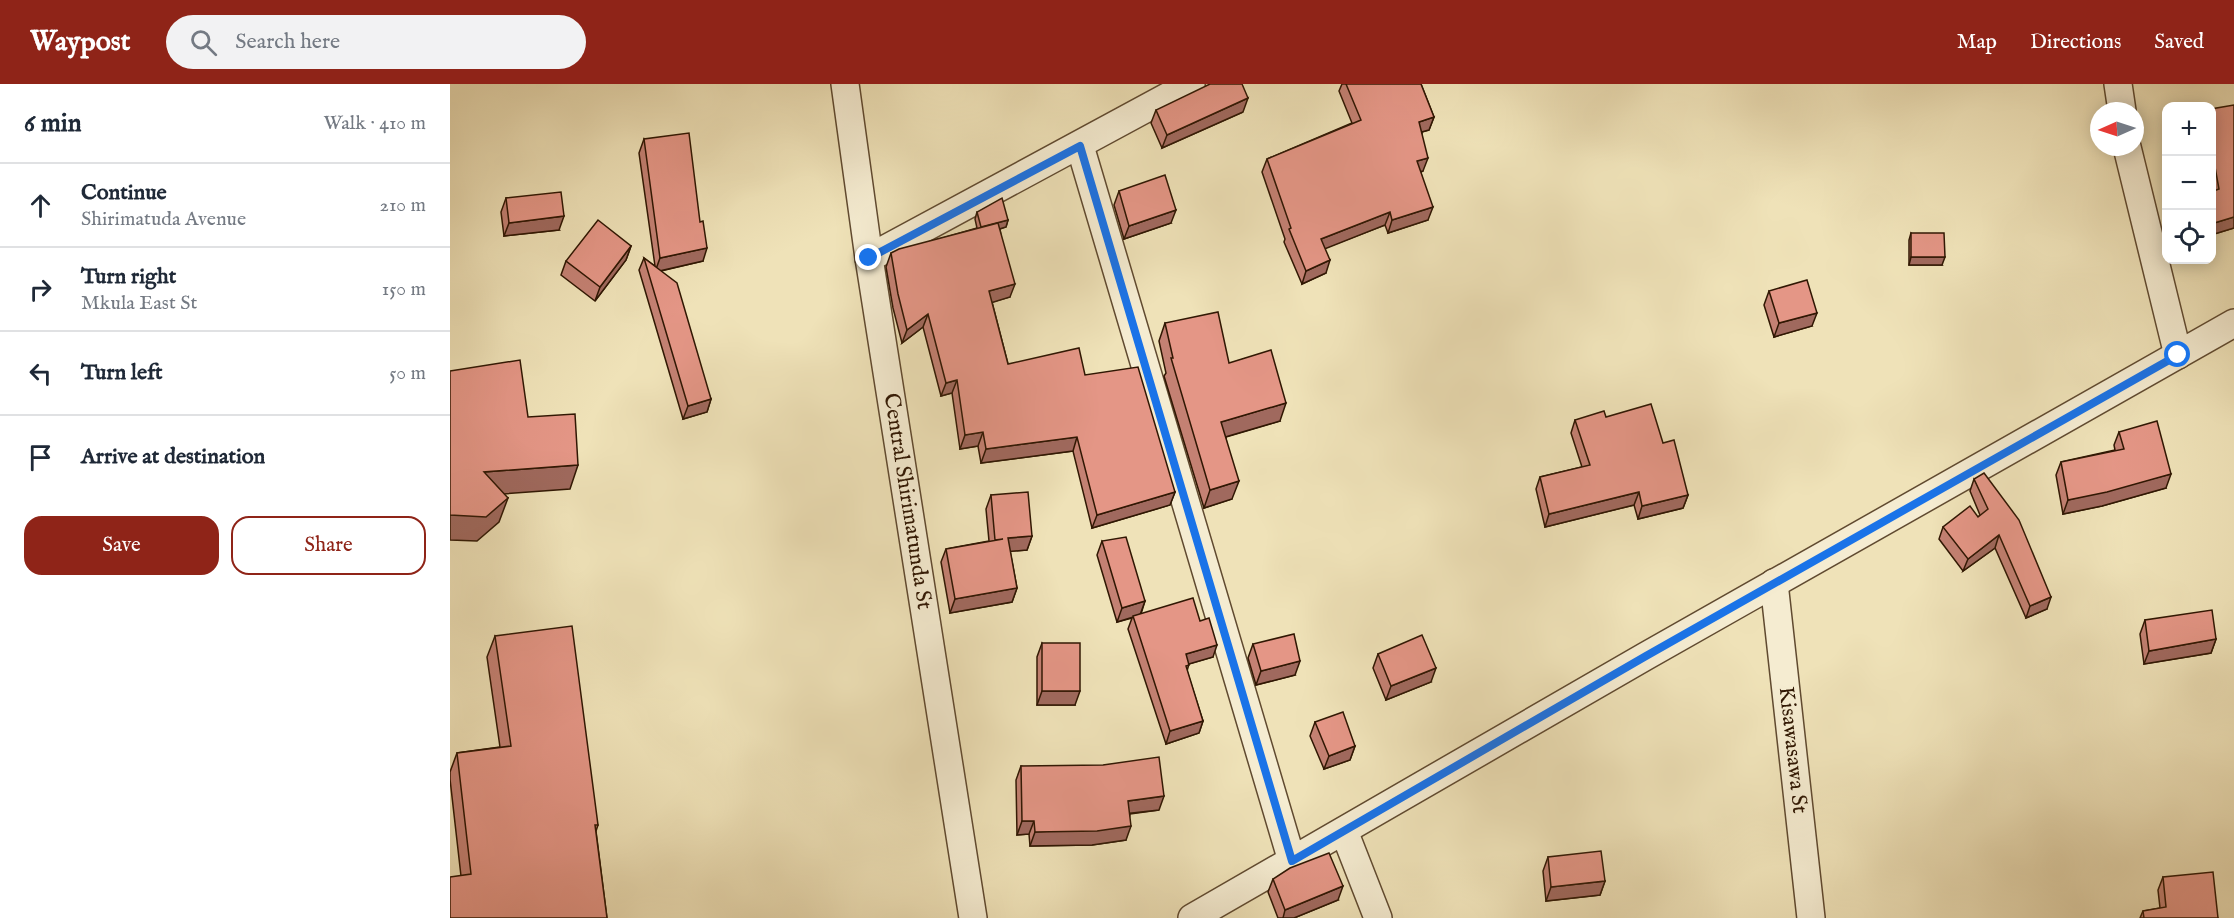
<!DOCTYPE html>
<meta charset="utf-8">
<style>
:root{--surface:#fff;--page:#f2f2f3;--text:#1f2937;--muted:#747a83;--line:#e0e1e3;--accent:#8f2418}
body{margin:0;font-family:"IM FELL English",serif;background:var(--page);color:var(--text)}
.controls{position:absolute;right:18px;top:18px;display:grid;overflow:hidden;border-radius:12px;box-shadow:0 3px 15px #0003}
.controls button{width:54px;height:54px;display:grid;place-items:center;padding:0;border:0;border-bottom:2px solid var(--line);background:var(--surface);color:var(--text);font:30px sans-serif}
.compass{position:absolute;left:1640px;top:18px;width:54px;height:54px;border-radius:50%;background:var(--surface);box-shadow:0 3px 15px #0003;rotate:267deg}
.stop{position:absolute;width:18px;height:18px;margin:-14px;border:4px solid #1a73e8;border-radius:50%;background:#fff}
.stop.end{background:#1a73e8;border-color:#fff;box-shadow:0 2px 6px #0008}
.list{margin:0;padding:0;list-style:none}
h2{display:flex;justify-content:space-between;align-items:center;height:78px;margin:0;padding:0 24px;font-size:26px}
h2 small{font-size:20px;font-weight:400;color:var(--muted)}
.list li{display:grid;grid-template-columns:39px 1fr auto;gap:18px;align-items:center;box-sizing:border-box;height:84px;padding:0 24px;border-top:2px solid var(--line)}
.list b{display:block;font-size:22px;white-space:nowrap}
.list p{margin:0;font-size:20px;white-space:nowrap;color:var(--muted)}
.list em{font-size:20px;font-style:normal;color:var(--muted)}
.actions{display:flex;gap:12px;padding:18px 24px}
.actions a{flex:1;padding:14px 0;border:2px solid var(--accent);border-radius:18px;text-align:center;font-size:21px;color:var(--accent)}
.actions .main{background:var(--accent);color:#fff}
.icon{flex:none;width:33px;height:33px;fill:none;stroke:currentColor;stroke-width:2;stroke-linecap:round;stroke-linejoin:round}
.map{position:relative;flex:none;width:1784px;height:834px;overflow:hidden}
header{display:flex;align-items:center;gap:36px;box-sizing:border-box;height:84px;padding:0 30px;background:var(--accent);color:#fff}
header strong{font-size:28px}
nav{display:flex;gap:33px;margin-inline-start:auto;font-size:21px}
.search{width:420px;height:54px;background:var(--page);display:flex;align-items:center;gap:15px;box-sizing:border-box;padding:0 21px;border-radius:33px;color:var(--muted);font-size:22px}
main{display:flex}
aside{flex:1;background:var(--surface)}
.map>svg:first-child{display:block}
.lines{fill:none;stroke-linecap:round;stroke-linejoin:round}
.street-casing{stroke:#604a30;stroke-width:30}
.street{stroke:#f5ecd1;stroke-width:27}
.wall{fill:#c48173;stroke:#301703;stroke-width:1.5}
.shaded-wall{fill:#a0695e;stroke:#301703;stroke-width:1.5}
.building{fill:#e49686;stroke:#301703;stroke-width:1.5}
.route{stroke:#1a73e8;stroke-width:8}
.labels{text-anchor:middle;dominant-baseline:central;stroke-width:4.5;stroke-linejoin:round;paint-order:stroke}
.street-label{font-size:22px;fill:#301703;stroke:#f5ecd1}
</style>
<header>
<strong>Waypost</strong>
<div class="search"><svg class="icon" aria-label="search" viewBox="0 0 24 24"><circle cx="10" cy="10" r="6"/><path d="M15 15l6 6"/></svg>Search here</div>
<nav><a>Map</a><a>Directions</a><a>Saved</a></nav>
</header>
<main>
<aside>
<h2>6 min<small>Walk · 410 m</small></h2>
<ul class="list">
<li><svg class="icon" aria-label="ahead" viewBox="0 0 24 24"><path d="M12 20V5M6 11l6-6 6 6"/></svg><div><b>Continue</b><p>Shirimatuda Avenue</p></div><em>210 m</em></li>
<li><svg class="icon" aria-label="right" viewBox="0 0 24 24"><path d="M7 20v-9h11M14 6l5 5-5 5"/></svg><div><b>Turn right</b><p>Mkula East St</p></div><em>150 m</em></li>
<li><svg class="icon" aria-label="left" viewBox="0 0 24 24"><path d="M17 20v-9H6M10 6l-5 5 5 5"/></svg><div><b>Turn left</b></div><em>50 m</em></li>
<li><svg class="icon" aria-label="arrive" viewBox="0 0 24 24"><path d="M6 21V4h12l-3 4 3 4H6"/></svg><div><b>Arrive at destination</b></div></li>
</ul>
<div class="actions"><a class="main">Save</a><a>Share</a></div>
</aside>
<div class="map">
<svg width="1784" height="834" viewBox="0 0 1784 834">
<rect width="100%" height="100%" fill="#efe2b8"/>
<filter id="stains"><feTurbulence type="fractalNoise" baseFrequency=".00333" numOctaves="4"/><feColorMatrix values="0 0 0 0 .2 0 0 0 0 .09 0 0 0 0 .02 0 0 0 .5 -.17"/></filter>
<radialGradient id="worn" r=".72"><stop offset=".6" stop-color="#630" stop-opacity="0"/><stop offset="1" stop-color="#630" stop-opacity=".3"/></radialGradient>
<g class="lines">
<g class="street-casing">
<g id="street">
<path id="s1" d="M 395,0 L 419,174 L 523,834"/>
<polyline points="1668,0 1672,27"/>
<polyline points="630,62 842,777"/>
<polyline points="1677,63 1728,271"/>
<polyline points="419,174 741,0"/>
<path id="s2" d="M 1324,499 L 1361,834"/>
<polyline points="894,747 928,834"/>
<polyline points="742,834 1196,572 1784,239"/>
</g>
</g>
<use href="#street" class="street"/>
</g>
<g class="wall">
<polygon points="892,0 971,0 984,33 979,46 972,48 973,87 971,88 978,136 938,149 935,141 875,164 876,189 852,200 834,158 835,155 812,88 817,75 902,39 889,7"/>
<polygon points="1761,25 1784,144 1761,151 1761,108 1763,107 1761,98"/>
<polygon points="706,26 793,28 712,64 701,39"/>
<polygon points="194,55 253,177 211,187 261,315 257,328 233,335 189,186 194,174 205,182 189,69"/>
<polygon points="669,107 721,139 674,155 664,121"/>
<polygon points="56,114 109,146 54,152 51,128"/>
<polygon points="527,128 558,136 556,143 550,145 560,213 542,218 558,280 635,291 725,408 720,421 642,444 623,367 531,379 528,362 510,365 502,309 491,312 473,243 452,259 443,224 436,183 441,169 527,144 525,135"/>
<polygon points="1461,149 1492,181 1459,181 1459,156"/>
<polygon points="181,162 176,176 145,217 111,191 116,177"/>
<polygon points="1319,207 1362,242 1324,253 1314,221"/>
<polygon points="715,239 779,279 830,337 776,353 782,415 754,424 714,292 716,289 709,257"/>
<polygon points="1156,333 1213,359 1238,411 1233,424 1188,435 1184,421 1095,443 1086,405 1090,393 1132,383 1121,349 1125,336"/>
<polygon points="1669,348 1716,404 1652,422 1613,430 1606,391 1611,378 1665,366 1664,361"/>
<polygon points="1524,395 1597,525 1576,534 1545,464 1513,487 1489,455 1493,443 1528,433 1530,431 1520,407"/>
<polygon points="541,411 582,452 577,466 560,467 567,504 562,518 500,529 491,478 496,465 539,457 536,425"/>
<polygon points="652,457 695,517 691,530 750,537 763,573 739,580 737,587 753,637 749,649 716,660 678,545 682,534 667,538 647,471"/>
<polygon points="1695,536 1766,555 1761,569 1694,580 1690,550"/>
<polygon points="45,552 148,741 146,747 157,834 11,792 0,695 0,688 7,669 50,663 37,573"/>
<polygon points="592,559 625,621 587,621 587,573"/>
<polygon points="803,560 845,591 806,601 798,574"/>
<polygon points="928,570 981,598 936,616 923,584"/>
<polygon points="865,638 905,662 900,676 874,685 860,652"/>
<polygon points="571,682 709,726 680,730 676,756 642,761 580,762 579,750 567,751 566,696"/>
<polygon points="1098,773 1155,797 1150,811 1096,817 1093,787"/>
<polygon points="1713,793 1768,834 1690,834 1693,827 1710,824 1708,806"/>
<polygon points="823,795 888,816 844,834 828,834 818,808"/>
</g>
<g class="shaded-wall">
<polygon points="798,14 793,28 712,64 717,51"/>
<polygon points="984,33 979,46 964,50 969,38"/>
<polygon points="978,74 973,87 962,90 967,77"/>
<polygon points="983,123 978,136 938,149 942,136"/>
<polygon points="726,126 721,139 674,155 679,142"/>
<polygon points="940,128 935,141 867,168 871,155"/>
<polygon points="114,132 109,146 54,152 59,139"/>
<polygon points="1784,133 1784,144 1761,151 1761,140"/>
<polygon points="558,136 556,143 529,151 531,143"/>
<polygon points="181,162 176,176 145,217 150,203"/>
<polygon points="257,164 253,177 205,188 210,174"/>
<polygon points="1461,173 1495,173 1492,181 1459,181"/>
<polygon points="880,176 876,189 852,200 856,187"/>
<polygon points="565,200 560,213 534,221 539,207"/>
<polygon points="1367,229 1362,242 1324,253 1329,239"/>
<polygon points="478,230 473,243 452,259 457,246"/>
<polygon points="507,296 502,309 491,312 496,299"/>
<polygon points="261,315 257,328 233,335 238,322"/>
<polygon points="836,319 830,337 765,356 771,338"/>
<polygon points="533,348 528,362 510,365 515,351"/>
<polygon points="627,353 623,367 531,379 536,365"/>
<polygon points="128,381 120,405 26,412 34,388"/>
<polygon points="1721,390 1716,404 1652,422 1613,430 1618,416"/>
<polygon points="789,397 782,415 754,424 760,406"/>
<polygon points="725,408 720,421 642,444 647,431"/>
<polygon points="1189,408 1184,421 1095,443 1099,430"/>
<polygon points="1238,411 1233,424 1188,435 1192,422"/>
<polygon points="58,414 49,438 27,457 0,456 0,431"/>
<polygon points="1549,451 1545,464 1513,487 1518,475"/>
<polygon points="582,452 577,466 553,468 558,454"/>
<polygon points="567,504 562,518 500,529 505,515"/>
<polygon points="1601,513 1597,525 1576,534 1580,522"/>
<polygon points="695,517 690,531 667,538 672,524"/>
<polygon points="1766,555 1761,569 1694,580 1699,567"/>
<polygon points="767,561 763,573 732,582 736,570"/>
<polygon points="850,577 845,591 806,601 811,587"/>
<polygon points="986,584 981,598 936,616 941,602"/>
<polygon points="592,607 630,607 625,621 587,621"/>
<polygon points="753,637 749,649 716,660 720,647"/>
<polygon points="905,662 900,676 874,685 879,672"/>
<polygon points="714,712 709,726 673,730 678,717"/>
<polygon points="572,737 584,737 579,750 567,751"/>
<polygon points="681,742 676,756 642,761 580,762 585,748"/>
<polygon points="1155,797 1150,811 1096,817 1101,803"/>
<polygon points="893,802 888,816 844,834 833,834 835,826"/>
</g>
<g class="building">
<polygon points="760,0 792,0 798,14 717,51 706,26"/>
<polygon points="896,0 971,0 984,33 969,38 978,74 967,77 983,123 942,136 940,128 871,155 880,176 856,187 839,145 841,144 817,75 911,36"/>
<polygon points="1784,21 1784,133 1761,140 1761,108 1769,105 1761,61 1761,25"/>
<polygon points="239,49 250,138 253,137 257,164 210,174 194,55"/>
<polygon points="715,91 726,126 679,142 669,107"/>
<polygon points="111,108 114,132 59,139 56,114"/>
<polygon points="552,114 558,136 531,143 527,128"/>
<polygon points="148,136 181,162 150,203 116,177"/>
<polygon points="548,139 565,200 539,207 558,280 629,264 635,291 688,283 725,408 647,431 627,353 536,365 533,348 515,351 507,296 496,299 478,230 457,246 448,210 441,169 449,165"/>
<polygon points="1461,149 1494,149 1495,173 1461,173"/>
<polygon points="194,174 227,199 261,315 238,322"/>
<polygon points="1357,196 1367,229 1329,239 1319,207"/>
<polygon points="768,228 779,279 821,266 836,319 771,338 789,397 760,406 721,274 723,274 715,239"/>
<polygon points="70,276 78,333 125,330 128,381 34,388 58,414 36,433 0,431 0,287"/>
<polygon points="1201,320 1213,359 1224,356 1238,411 1192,422 1189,408 1099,430 1090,393 1140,381 1125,336 1154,327 1156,333"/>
<polygon points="1707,337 1721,390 1657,408 1618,416 1611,378 1674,365 1669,348"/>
<polygon points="1534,389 1569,436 1601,513 1580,522 1549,451 1518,475 1493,443 1520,422 1528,433 1538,425 1524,395"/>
<polygon points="578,408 582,452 558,454 567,504 505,515 496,465 553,455 545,456 541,411"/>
<polygon points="676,453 695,517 672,524 652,457"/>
<polygon points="743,514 750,537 759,534 767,561 736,570 739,581 736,582 753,637 720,647 683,532"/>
<polygon points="1762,526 1766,555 1699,567 1695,536"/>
<polygon points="122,542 148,741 145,741 157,834 0,834 0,793 21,790 7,669 61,662 45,552"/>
<polygon points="844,550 850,577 811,587 803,560"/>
<polygon points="972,551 986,584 941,602 928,570"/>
<rect x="592" y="559" width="38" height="48"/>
<polygon points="893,628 905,662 879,672 865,638"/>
<polygon points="709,673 714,712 678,717 681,742 647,747 585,748 584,737 572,737 571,682 653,681"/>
<polygon points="1151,767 1155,797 1101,803 1098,773"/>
<polygon points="879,769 893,802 835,826 823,795 840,784"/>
<polygon points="1763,788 1768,834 1694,834 1693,827 1716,823 1713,793"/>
</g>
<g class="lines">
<polyline class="route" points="419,174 630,62 842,777 1196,572 1728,271"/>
</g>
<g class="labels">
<g class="street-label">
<text stroke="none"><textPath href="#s1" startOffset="422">Central Shirimatunda St</textPath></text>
<text stroke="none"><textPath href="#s2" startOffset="168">Kisawasawa St</textPath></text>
</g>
</g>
<rect width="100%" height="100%" filter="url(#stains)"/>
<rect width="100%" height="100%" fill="url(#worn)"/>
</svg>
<div class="controls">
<button>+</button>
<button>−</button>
<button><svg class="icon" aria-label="locate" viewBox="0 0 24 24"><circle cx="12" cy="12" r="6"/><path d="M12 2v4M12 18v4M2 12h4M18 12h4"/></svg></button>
</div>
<svg class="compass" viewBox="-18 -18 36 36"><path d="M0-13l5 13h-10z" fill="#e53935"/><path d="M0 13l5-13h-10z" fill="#747a83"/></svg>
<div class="stop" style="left:1728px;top:271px"></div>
<div class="stop end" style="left:419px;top:174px"></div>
</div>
</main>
